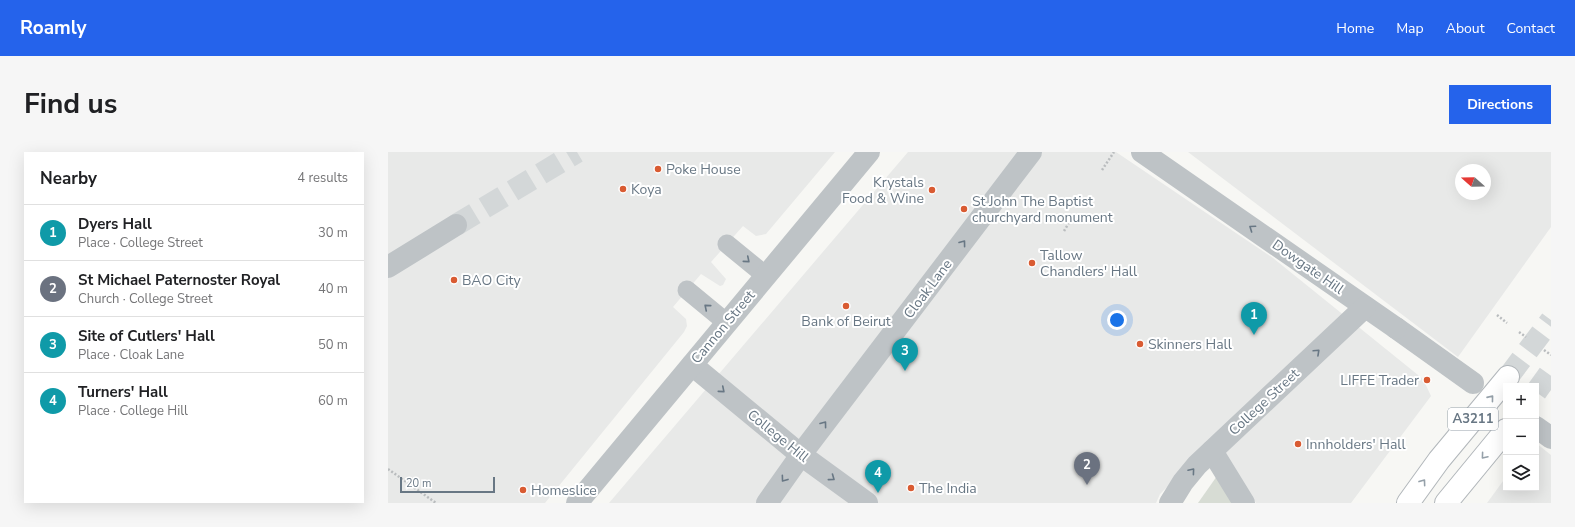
<!DOCTYPE html>
<meta charset="utf-8">
<style>
:root{--surface:#fff;--page:#f6f6f6;--text:#202124;--muted:#757577;--line:#e0e0e0;--accent:#2563eb}
body{margin:0;font-family:"Nunito Sans",sans-serif;background:var(--page);color:var(--text)}
.controls{position:absolute;right:12px;bottom:12px;display:grid;overflow:hidden;border-radius:0px;box-shadow:0 4px 16px #0002}
.controls button{width:36px;height:36px;display:grid;place-items:center;padding:0;border:0;border-bottom:1px solid var(--line);background:var(--surface);color:var(--text);font:20px sans-serif}
.compass{position:absolute;left:1067px;top:12px;width:36px;height:36px;border-radius:50%;background:var(--surface);box-shadow:0 4px 16px #0002;rotate:290deg}
.scale{position:absolute;left:12px;bottom:10px;width:95px;box-sizing:border-box;padding-left:4px;border:2px solid #687784;border-top:0;font-size:11px;line-height:14px;white-space:nowrap;color:#687784;-webkit-text-stroke:3px #fff;paint-order:stroke}
.you{position:absolute;left:729px;top:168px;width:14px;height:14px;margin:-10px;border:3px solid #fff;border-radius:50%;background:#1a73e8;box-shadow:0 0 0 6px #1a73e833}
.badge{display:grid;place-items:center;width:26px;height:26px;border-radius:50%;background:var(--accent);color:#fff;font-size:13px;font-weight:700}
.pin{position:absolute;translate:-50% -33px;filter:drop-shadow(0 1px 2px #0008)}
.pin::after{content:'';position:absolute;top:21px;width:14px;height:12px;background:inherit;clip-path:polygon(0 0,100% 0,50% 100%)}
.list{margin:0;padding:0;list-style:none}
h2{display:flex;justify-content:space-between;align-items:center;height:52px;margin:0;padding:0 16px;font-size:17px}
h2 small{font-size:13px;font-weight:400;color:var(--muted)}
.list li{display:grid;grid-template-columns:26px 1fr auto;gap:12px;align-items:center;box-sizing:border-box;height:56px;padding:0 16px;border-top:1px solid var(--line)}
.list b{display:block;font-size:15px;white-space:nowrap}
.list p{margin:0;font-size:13px;white-space:nowrap;color:var(--muted)}
.list em{font-size:13px;font-style:normal;color:var(--muted)}
.icon{flex:none;width:22px;height:22px;fill:none;stroke:currentColor;stroke-width:2;stroke-linecap:round;stroke-linejoin:round}
.map{position:relative;flex:none;width:1163px;height:351px;overflow:hidden;border-radius:0px}
header{display:flex;align-items:center;gap:24px;box-sizing:border-box;height:56px;padding:0 20px;background:var(--accent);color:#fff}
header strong{font-size:19px}
nav{display:flex;gap:22px;margin-inline-start:auto;font-size:14px}
.intro{display:flex;align-items:center;justify-content:space-between;box-sizing:border-box;height:96px;padding:0 24px}
h1{margin:0;font-size:28px}
.button{padding:10px 18px;border-radius:0px;background:var(--accent);color:#fff;font-size:14px;font-weight:700}
main{display:flex;gap:24px;padding:0 24px}
aside{flex:1;background:var(--surface);border-radius:0px;box-shadow:0 4px 16px #0002}
.map>svg:first-child{display:block}
.built{fill:#e8e9e8;fill-rule:evenodd}
.green{fill:#d7dcd4}
.lines{fill:none;stroke-linecap:round;stroke-linejoin:round}
.pedestrian-tunnel{stroke:#d3d7d8;stroke-width:22;stroke-dasharray:22 11;stroke-linecap:butt}
.primary-tunnel{stroke:#d3d7d8;stroke-width:22;stroke-dasharray:22 11;stroke-linecap:butt}
.primary-casing{stroke:#b2b7bb;stroke-width:24}
.path{stroke:#b9bcbe;stroke-width:2.5;stroke-dasharray:2 2;stroke-linecap:butt}
.service{stroke:#bec3c6;stroke-width:19}
.pedestrian{stroke:#bec3c6;stroke-width:22}
.minor{stroke:#bec3c6;stroke-width:22}
.tertiary{stroke:#bec3c6;stroke-width:22}
.primary{stroke:#fff;stroke-width:22}
.oneway{stroke:#687784}
.oneway2{stroke:#95a0a9}
.poi-dot{fill:#d95b32;stroke:#fff;stroke-width:1.5}
.labels{text-anchor:middle;dominant-baseline:central;stroke-width:4;stroke-linejoin:round;paint-order:stroke}
.shield{fill:#fff;stroke:#95a0a9;stroke-width:1}
.shield-label{font-size:13px;font-weight:bold;fill:#687784}
.poi-label{font-size:14px;fill:#687784;stroke:#fff;text-anchor:start}
.street-label{font-size:14px;fill:#687784;stroke:#fff}
</style>
<header>
<strong>Roamly</strong>
<nav><a>Home</a><a>Map</a><a>About</a><a>Contact</a></nav>
</header>
<div class="intro"><h1>Find us</h1><a class="button">Directions</a></div>
<main>
<aside>
<h2>Nearby<small>4 results</small></h2>
<ul class="list">
<li><span class="badge" style="background:#0f9aa8">1</span><div><b>Dyers Hall</b><p>Place · College Street</p></div><em>30 m</em></li>
<li><span class="badge" style="background:#6b7280">2</span><div><b>St Michael Paternoster Royal</b><p>Church · College Street</p></div><em>40 m</em></li>
<li><span class="badge" style="background:#0f9aa8">3</span><div><b>Site of Cutlers' Hall</b><p>Place · Cloak Lane</p></div><em>50 m</em></li>
<li><span class="badge" style="background:#0f9aa8">4</span><div><b>Turners' Hall</b><p>Place · College Hill</p></div><em>60 m</em></li>
</ul>
</aside>
<div class="map">
<svg width="1163" height="351" viewBox="0 0 1163 351">
<rect width="100%" height="100%" fill="#f7f7f4"/>
<g class="built">
<polygon points="0,0 447,0 378,82 368,84 355,74 323,110 338,127 335,133 332,134 313,122 285,155 298,167 299,174 296,180 157,351 0,351"/>
<polygon points="520,0 728,0 885,106 1035,227 1043,244 963,351 868,351 848,318 822,293 772,342 768,351 221,351"/>
<path d="M 800,0 L 1163,0 L 1163,75 L 1070,205 ZM 1073,18 L 1097,18 L 1097,42 L 1073,42 Z"/>
<polygon points="1148,291 1163,303 1163,351 1099,351 1118,325 1118,336 1148,336"/>
</g>
<polygon class="green" points="829,324 844,351 810,351"/>
<g class="lines">
<polyline class="pedestrian-tunnel" points="68,73 189,0"/>
<g class="primary-tunnel">
<polyline points="1120,225 1163,168"/>
<polyline points="1148,240 1163,219"/>
</g>
<g class="primary-casing">
<g id="primary">
<polyline points="1020,351 1051,308 1120,225"/>
<polyline points="1058,351 1118,278"/>
</g>
</g>
<g class="path">
<polyline points="714,18 726,0"/>
<polyline points="676,79 685,64"/>
<polyline points="1109,163 1119,171"/>
<polyline points="1131,180 1138,185"/>
<polyline points="1156,198 1163,203"/>
<polyline points="0,317 48,351"/>
</g>
<g class="service">
<polyline points="339,92 378,124"/>
<polyline points="299,138 339,171"/>
</g>
<g class="pedestrian">
<polyline points="0,115 68,73"/>
<polyline points="1008,176 1085,231"/>
<polyline points="1148,275 1163,286"/>
<polyline points="824,299 856,351"/>
</g>
<g class="minor">
<polyline points="754,0 1008,176"/>
<polyline points="304,213 413,303 479,351"/>
<polyline points="379,351 420,293 643,0"/>
<polyline points="782,351 795,330 809,313 977,155"/>
</g>
<polyline class="tertiary" points="189,351 481,0"/>
<use href="#primary" class="primary"/>
</g>
<defs><path id="oneway-chevron" d="M-2-3.5L2.5 0L-2 3.5" fill="none" stroke-width="1.6" stroke-linecap="round" stroke-linejoin="round"/></defs>
<g class="oneway">
<use href="#oneway-chevron" transform="translate(864 76) rotate(-145)"/>
<use href="#oneway-chevron" transform="translate(575 91) rotate(-53)"/>
<use href="#oneway-chevron" transform="translate(359 108) rotate(40)"/>
<use href="#oneway-chevron" transform="translate(319 155) rotate(-140)"/>
<use href="#oneway-chevron" transform="translate(929 200) rotate(-43)"/>
<use href="#oneway-chevron" transform="translate(334 238) rotate(40)"/>
<use href="#oneway-chevron" transform="translate(436 272) rotate(-53)"/>
<use href="#oneway-chevron" transform="translate(804 319) rotate(-50)"/>
<use href="#oneway-chevron" transform="translate(444 326) rotate(36)"/>
<use href="#oneway-chevron" transform="translate(396 327) rotate(126)"/>
</g>
<g class="oneway2">
<use href="#oneway-chevron" transform="translate(1103 246) rotate(-51)"/>
<use href="#oneway-chevron" transform="translate(1096 304) rotate(130)"/>
<use href="#oneway-chevron" transform="translate(1035 330) rotate(-54)"/>
</g>
<g class="poi-dot">
<circle cx="270" cy="17" r="4"/>
<circle cx="235" cy="37" r="4"/>
<circle cx="544" cy="38" r="4"/>
<circle cx="576" cy="57" r="4"/>
<circle cx="644" cy="111" r="4"/>
<circle cx="66" cy="128" r="4"/>
<circle cx="458" cy="154" r="4"/>
<circle cx="752" cy="192" r="4"/>
<circle cx="1039" cy="228" r="4"/>
<circle cx="910" cy="292" r="4"/>
<circle cx="523" cy="336" r="4"/>
<circle cx="135" cy="338" r="4"/>
</g>
<g class="labels">
<rect class="shield" x="1060" y="256" width="50" height="22" rx="3"/>
<g class="shield-label">
<text x="1085" y="267">A3211</text>
</g>
<g class="poi-label">
<text x="278" y="17">Poke House</text>
<text x="536" y="30" text-anchor="end">Krystals<tspan x="536" dy="16">Food &amp; Wine</tspan></text>
<text x="243" y="37">Koya</text>
<text x="584" y="49">St John The Baptist<tspan x="584" dy="16">churchyard monument</tspan></text>
<text x="652" y="103">Tallow<tspan x="652" dy="16">Chandlers' Hall</tspan></text>
<text x="74" y="128">BAO City</text>
<text x="458" y="169" text-anchor="middle">Bank of Beirut</text>
<text x="760" y="192">Skinners Hall</text>
<text x="1031" y="228" text-anchor="end">LIFFE Trader</text>
<text x="918" y="292">Innholders' Hall</text>
<text x="531" y="336">The India</text>
<text x="143" y="338">Homeslice</text>
</g>
<g class="street-label">
<text transform="translate(920 115) rotate(35)">Dowgate Hill</text>
<text transform="translate(540 137) rotate(-53)">Cloak Lane</text>
<text transform="translate(335 175) rotate(-50)">Cannon Street</text>
<text transform="translate(876 250) rotate(-43)">College Street</text>
<text transform="translate(390 284) rotate(39)">College Hill</text>
</g>
</g>
</svg>
<div class="controls">
<button>+</button>
<button>−</button>
<button><svg class="icon" aria-label="layers" viewBox="0 0 24 24"><path d="M12 4l9 5-9 5-9-5zM3 14l9 5 9-5"/></svg></button>
</div>
<svg class="compass" viewBox="-18 -18 36 36"><path d="M0-13l5 13h-10z" fill="#e53935"/><path d="M0 13l5-13h-10z" fill="#757577"/></svg>
<div class="scale">20 m</div>
<div class="you"></div>
<div class="pin badge" style="left:866px;top:183px;background:#0f9aa8">1</div>
<div class="pin badge" style="left:699px;top:333px;background:#6b7280">2</div>
<div class="pin badge" style="left:517px;top:219px;background:#0f9aa8">3</div>
<div class="pin badge" style="left:490px;top:341px;background:#0f9aa8">4</div>
</div>
</main>
